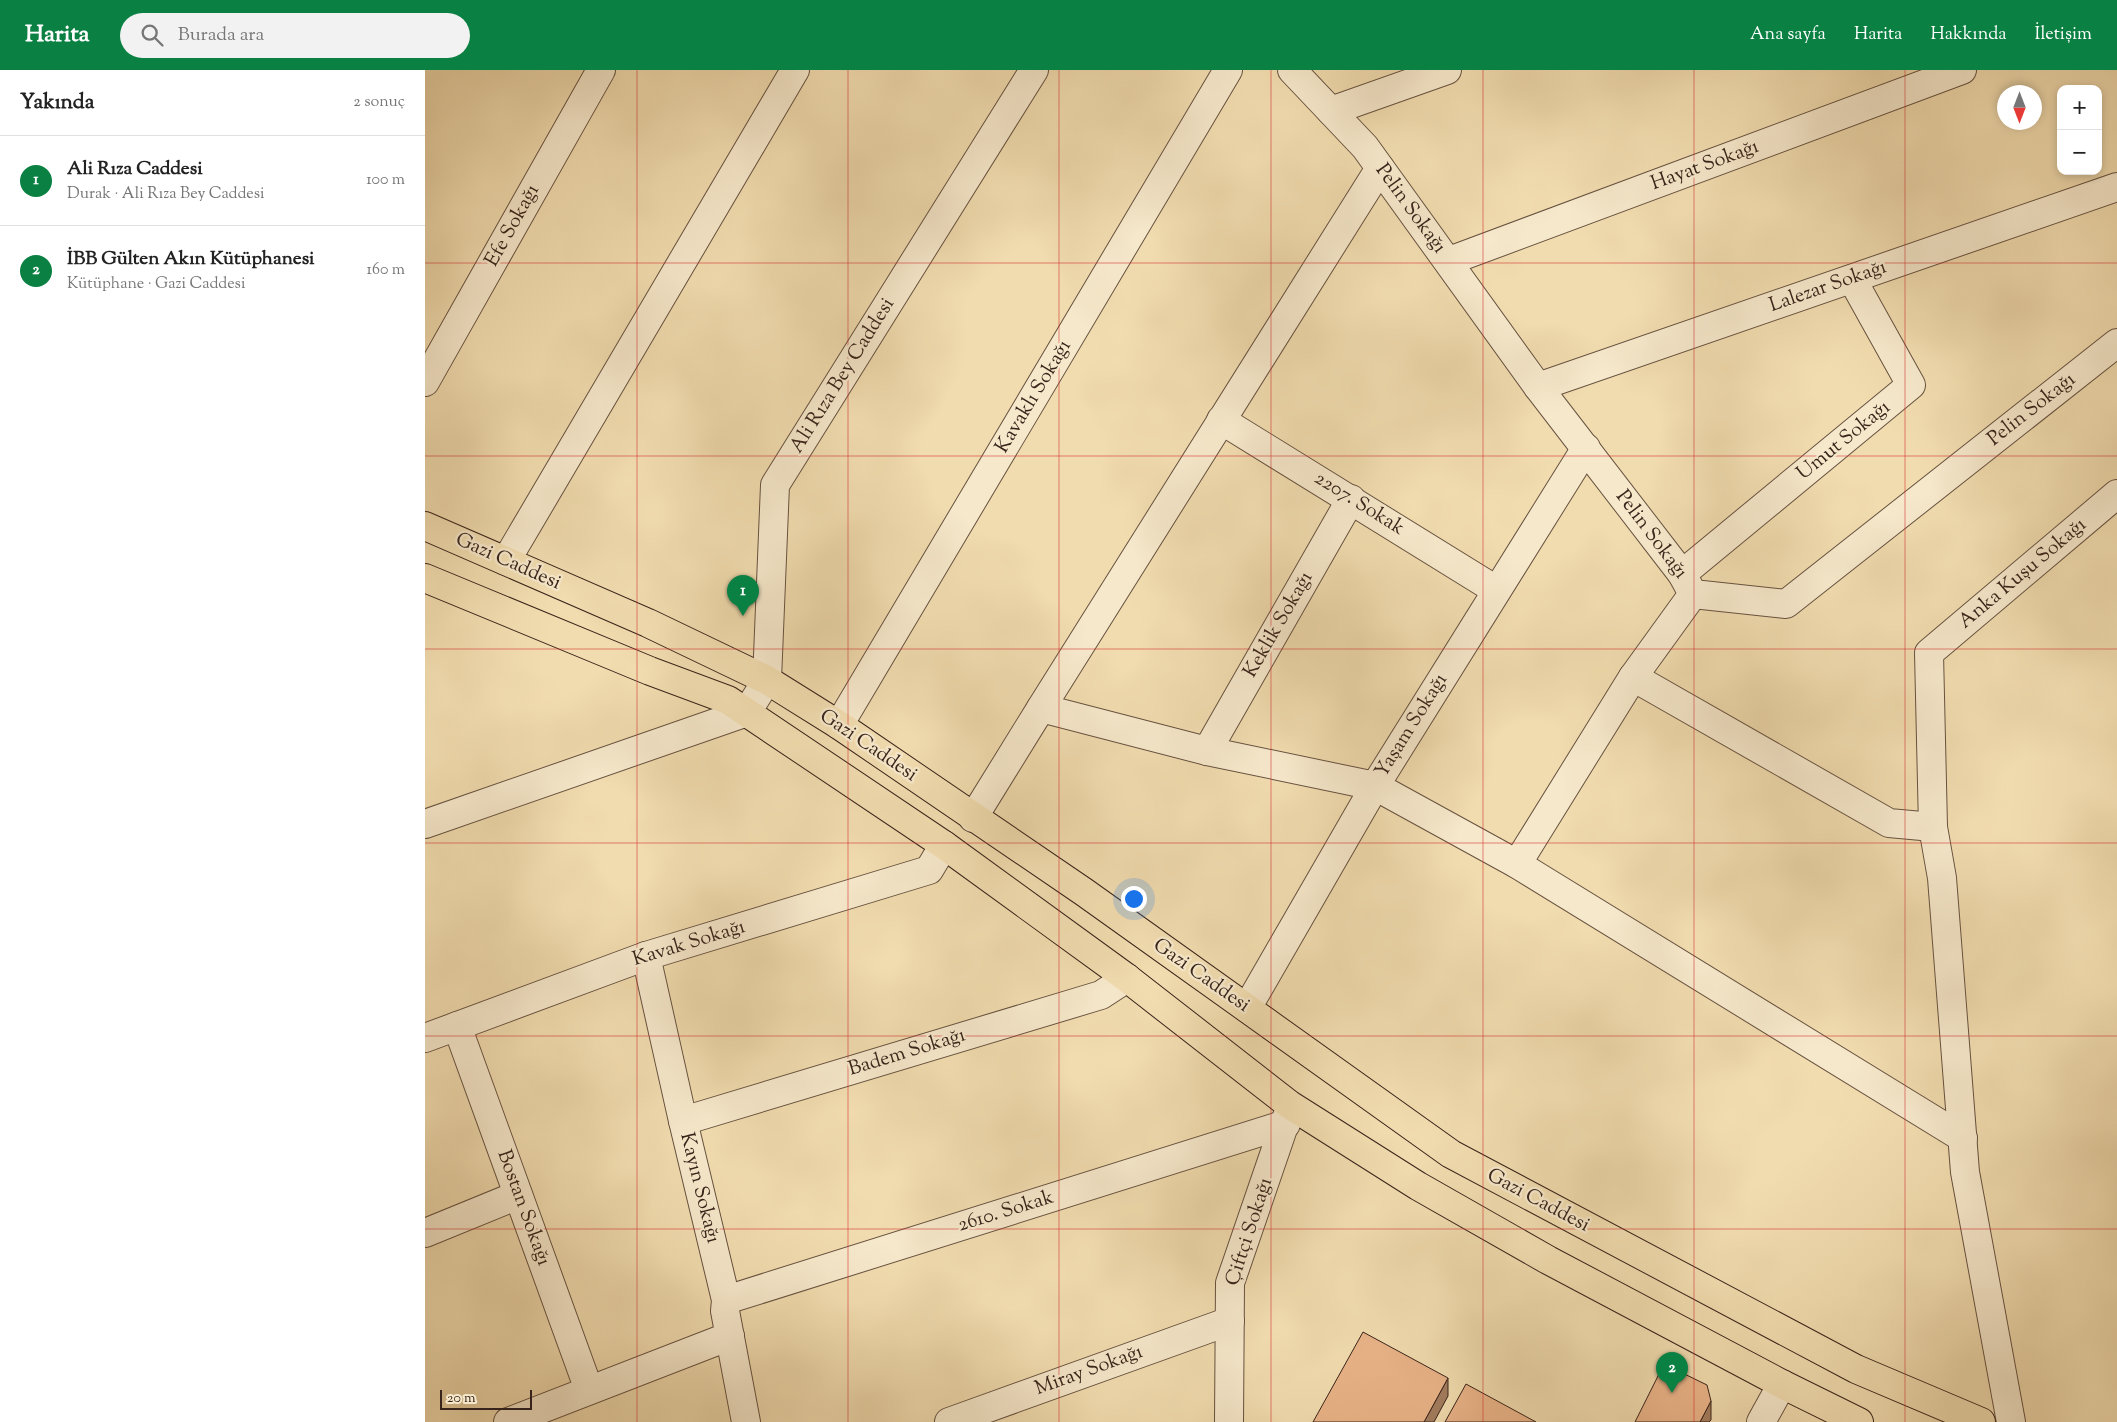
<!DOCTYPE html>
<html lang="tr">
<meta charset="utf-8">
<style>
:root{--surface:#fff;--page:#f2f2f2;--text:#222;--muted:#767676;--line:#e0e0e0;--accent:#0b8043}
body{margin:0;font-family:"Sorts Mill Goudy",serif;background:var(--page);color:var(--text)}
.controls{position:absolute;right:15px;top:15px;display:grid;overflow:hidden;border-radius:10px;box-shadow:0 2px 8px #0003}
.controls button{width:45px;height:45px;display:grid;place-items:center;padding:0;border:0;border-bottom:1px solid var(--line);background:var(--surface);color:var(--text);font:25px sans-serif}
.compass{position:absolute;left:1572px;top:15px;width:45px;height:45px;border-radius:50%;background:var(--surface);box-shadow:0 2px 8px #0003;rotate:180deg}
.scale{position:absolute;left:15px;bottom:12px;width:92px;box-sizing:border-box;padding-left:5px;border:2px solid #39241b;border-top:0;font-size:14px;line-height:18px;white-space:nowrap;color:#39241b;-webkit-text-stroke:4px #f6e8cb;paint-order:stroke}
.you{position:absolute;left:708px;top:828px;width:18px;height:18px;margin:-12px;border:4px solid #fff;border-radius:50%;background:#1a73e8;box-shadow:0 0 0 8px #1a73e833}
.badge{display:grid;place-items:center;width:32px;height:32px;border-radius:50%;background:var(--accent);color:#fff;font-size:16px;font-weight:700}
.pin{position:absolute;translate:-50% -41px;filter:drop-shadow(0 1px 2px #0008)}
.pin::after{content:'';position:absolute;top:26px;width:18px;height:15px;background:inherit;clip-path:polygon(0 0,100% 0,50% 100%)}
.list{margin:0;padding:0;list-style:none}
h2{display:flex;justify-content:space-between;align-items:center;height:65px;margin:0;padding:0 20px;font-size:21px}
h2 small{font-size:16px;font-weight:400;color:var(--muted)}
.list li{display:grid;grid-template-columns:32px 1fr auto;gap:15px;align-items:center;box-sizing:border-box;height:90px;padding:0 20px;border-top:1px solid var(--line)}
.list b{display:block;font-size:19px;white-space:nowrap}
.list p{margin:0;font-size:16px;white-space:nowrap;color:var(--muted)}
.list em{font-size:16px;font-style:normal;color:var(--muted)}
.icon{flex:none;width:28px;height:28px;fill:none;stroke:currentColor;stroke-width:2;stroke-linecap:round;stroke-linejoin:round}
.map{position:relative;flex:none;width:1692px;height:1352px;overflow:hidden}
header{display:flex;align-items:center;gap:30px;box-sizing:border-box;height:70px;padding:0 25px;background:var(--accent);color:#fff}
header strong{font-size:24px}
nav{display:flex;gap:28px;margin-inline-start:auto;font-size:18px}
.search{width:350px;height:45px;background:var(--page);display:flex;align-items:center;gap:12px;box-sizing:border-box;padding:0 18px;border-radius:28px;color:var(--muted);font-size:19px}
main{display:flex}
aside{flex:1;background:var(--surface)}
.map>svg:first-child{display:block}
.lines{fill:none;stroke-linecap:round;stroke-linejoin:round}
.minor-casing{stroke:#675240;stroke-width:30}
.major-casing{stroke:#39241b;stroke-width:30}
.minor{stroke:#f6e8cb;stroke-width:28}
.major{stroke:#f1dcaf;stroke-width:28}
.shaded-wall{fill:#a37d5f;stroke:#39241b}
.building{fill:#e9b388;stroke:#39241b}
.grid{fill:none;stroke:#d62828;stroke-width:1;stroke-opacity:0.55}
.labels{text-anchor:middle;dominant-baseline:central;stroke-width:4.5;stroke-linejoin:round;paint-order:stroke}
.street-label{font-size:20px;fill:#39241b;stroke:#f6e8cb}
</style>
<header>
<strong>Harita</strong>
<div class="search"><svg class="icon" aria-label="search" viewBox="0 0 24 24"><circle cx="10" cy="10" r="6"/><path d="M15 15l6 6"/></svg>Burada ara</div>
<nav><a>Ana sayfa</a><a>Harita</a><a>Hakkında</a><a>İletişim</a></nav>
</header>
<main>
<aside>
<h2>Yakında<small>2 sonuç</small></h2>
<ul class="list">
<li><span class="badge">1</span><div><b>Ali Rıza Caddesi</b><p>Durak · Ali Rıza Bey Caddesi</p></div><em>100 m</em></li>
<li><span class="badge">2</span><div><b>İBB Gülten Akın Kütüphanesi</b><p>Kütüphane · Gazi Caddesi</p></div><em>160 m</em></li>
</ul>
</aside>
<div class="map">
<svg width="1692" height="1352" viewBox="0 0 1692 1352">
<rect width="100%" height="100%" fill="#f1dcaf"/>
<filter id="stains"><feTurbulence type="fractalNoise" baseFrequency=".004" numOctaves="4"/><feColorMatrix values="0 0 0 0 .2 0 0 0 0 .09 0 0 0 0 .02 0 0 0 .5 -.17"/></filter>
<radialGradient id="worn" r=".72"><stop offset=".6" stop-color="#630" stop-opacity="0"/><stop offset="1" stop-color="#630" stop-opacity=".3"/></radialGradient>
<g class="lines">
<g class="minor-casing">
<g id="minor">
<polyline points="867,0 940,77 1113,317 1257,504 1268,524 1361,534 1692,273"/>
<polyline points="906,41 1022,0"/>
<polyline points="1024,191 1537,0"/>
<polyline points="0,312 176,0"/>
<polyline points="1113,317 1692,117"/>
<polyline points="796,350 1071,520"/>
<polyline points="81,491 370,0"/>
<polyline points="1257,504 1486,315 1427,209"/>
<polyline points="1208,607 1464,753 1508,757"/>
<polyline points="616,638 955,98"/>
<polyline points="414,655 803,0"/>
<polyline points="782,681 926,429"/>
<polyline points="548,748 616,638 782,681 950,716 1092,794 1208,607 1268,524"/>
<polyline points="0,754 322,642 342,610 350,415 609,0"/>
<polyline points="1092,794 1538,1068"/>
<polyline points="221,886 258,1051 301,1230 300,1241 321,1352"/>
<polyline points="822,938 950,716 1161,378"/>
<polyline points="32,956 164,1320"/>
<polyline points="0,968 221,886 504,800 519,775"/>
<polyline points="258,1051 676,925 702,908"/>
<polyline points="0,1163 93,1125"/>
<polyline points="301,1230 861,1054"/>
<polyline points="83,1352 305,1266"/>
<polyline points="524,1352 805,1251"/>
<polyline points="804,1352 805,1213 864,1041"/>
<polyline points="1336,1352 1357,1314"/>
<polyline points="1586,1352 1540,1102 1517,808 1508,757 1504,583 1692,424"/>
</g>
</g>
<g class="major-casing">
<g id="major">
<polyline points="0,456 223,553 342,610 414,655 659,822 1026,1084 1431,1299 1556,1352"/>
<polyline points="0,508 225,601 303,630 519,775 702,908 865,1035 993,1116 1123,1190 1357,1314 1434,1352"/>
</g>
</g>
<use href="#minor" class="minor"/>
<use href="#major" class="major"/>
</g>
<g class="shaded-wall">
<polygon points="1023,1308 1023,1326 1009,1352 999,1352"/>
<polygon points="1286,1331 1286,1350 1284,1352 1275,1352"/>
</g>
<g class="building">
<polygon points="938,1262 1023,1308 999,1352 888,1352"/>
<polygon points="1239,1294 1282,1315 1286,1331 1275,1352 1210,1352"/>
<polygon points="1041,1314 1111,1352 1020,1352"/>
</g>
<path class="grid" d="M 212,0 L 212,1352M 423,0 L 423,1352M 634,0 L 634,1352M 846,0 L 846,1352M 1058,0 L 1058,1352M 1269,0 L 1269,1352M 1480,0 L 1480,1352M 0,193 L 1692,193M 0,386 L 1692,386M 0,579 L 1692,579M 0,773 L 1692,773M 0,966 L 1692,966M 0,1159 L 1692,1159"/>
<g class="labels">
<g class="street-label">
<text transform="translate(1280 96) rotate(-20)">Hayat Sokağı</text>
<text transform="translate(985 139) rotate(54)">Pelin Sokağı</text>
<text transform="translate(88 156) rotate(-61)">Efe Sokağı</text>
<text transform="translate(1403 217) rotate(-19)">Lalezar Sokağı</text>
<text transform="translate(418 306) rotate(-58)">Ali Rıza Bey Caddesi</text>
<text transform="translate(609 327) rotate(-59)">Kavaklı Sokağı</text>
<text transform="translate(1607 340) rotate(-38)">Pelin Sokağı</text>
<text transform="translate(1419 371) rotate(-39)">Umut Sokağı</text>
<text transform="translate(934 434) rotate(32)">2207. Sokak</text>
<text transform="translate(1226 465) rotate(53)">Pelin Sokağı</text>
<text transform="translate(83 492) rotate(24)">Gazi Caddesi</text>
<text transform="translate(1598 504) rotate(-40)">Anka Kuşu Sokağı</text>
<text transform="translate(854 555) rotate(-60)">Keklik Sokağı</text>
<text transform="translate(987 656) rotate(-58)">Yaşam Sokağı</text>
<text transform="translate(443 676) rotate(34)">Gazi Caddesi</text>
<text transform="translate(264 874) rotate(-17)">Kavak Sokağı</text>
<text transform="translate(776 906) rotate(35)">Gazi Caddesi</text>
<text transform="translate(482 983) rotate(-17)">Badem Sokağı</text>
<text transform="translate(274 1118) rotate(76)">Kayın Sokağı</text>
<text transform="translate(1113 1131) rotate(28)">Gazi Caddesi</text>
<text transform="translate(98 1138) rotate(70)">Bostan Sokağı</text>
<text transform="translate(581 1142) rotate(-17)">2610. Sokak</text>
<text transform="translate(825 1162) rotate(-72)">Çiftçi Sokağı</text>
<text transform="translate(664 1301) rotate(-20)">Miray Sokağı</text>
</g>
</g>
<rect width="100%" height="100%" filter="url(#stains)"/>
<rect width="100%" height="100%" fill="url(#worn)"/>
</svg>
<div class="controls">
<button>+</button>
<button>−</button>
</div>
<svg class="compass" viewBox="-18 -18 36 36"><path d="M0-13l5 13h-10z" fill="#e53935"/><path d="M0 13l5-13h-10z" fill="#767676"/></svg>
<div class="scale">20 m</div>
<div class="you"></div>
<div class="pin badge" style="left:318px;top:546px">1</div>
<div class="pin badge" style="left:1247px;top:1323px">2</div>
</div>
</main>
